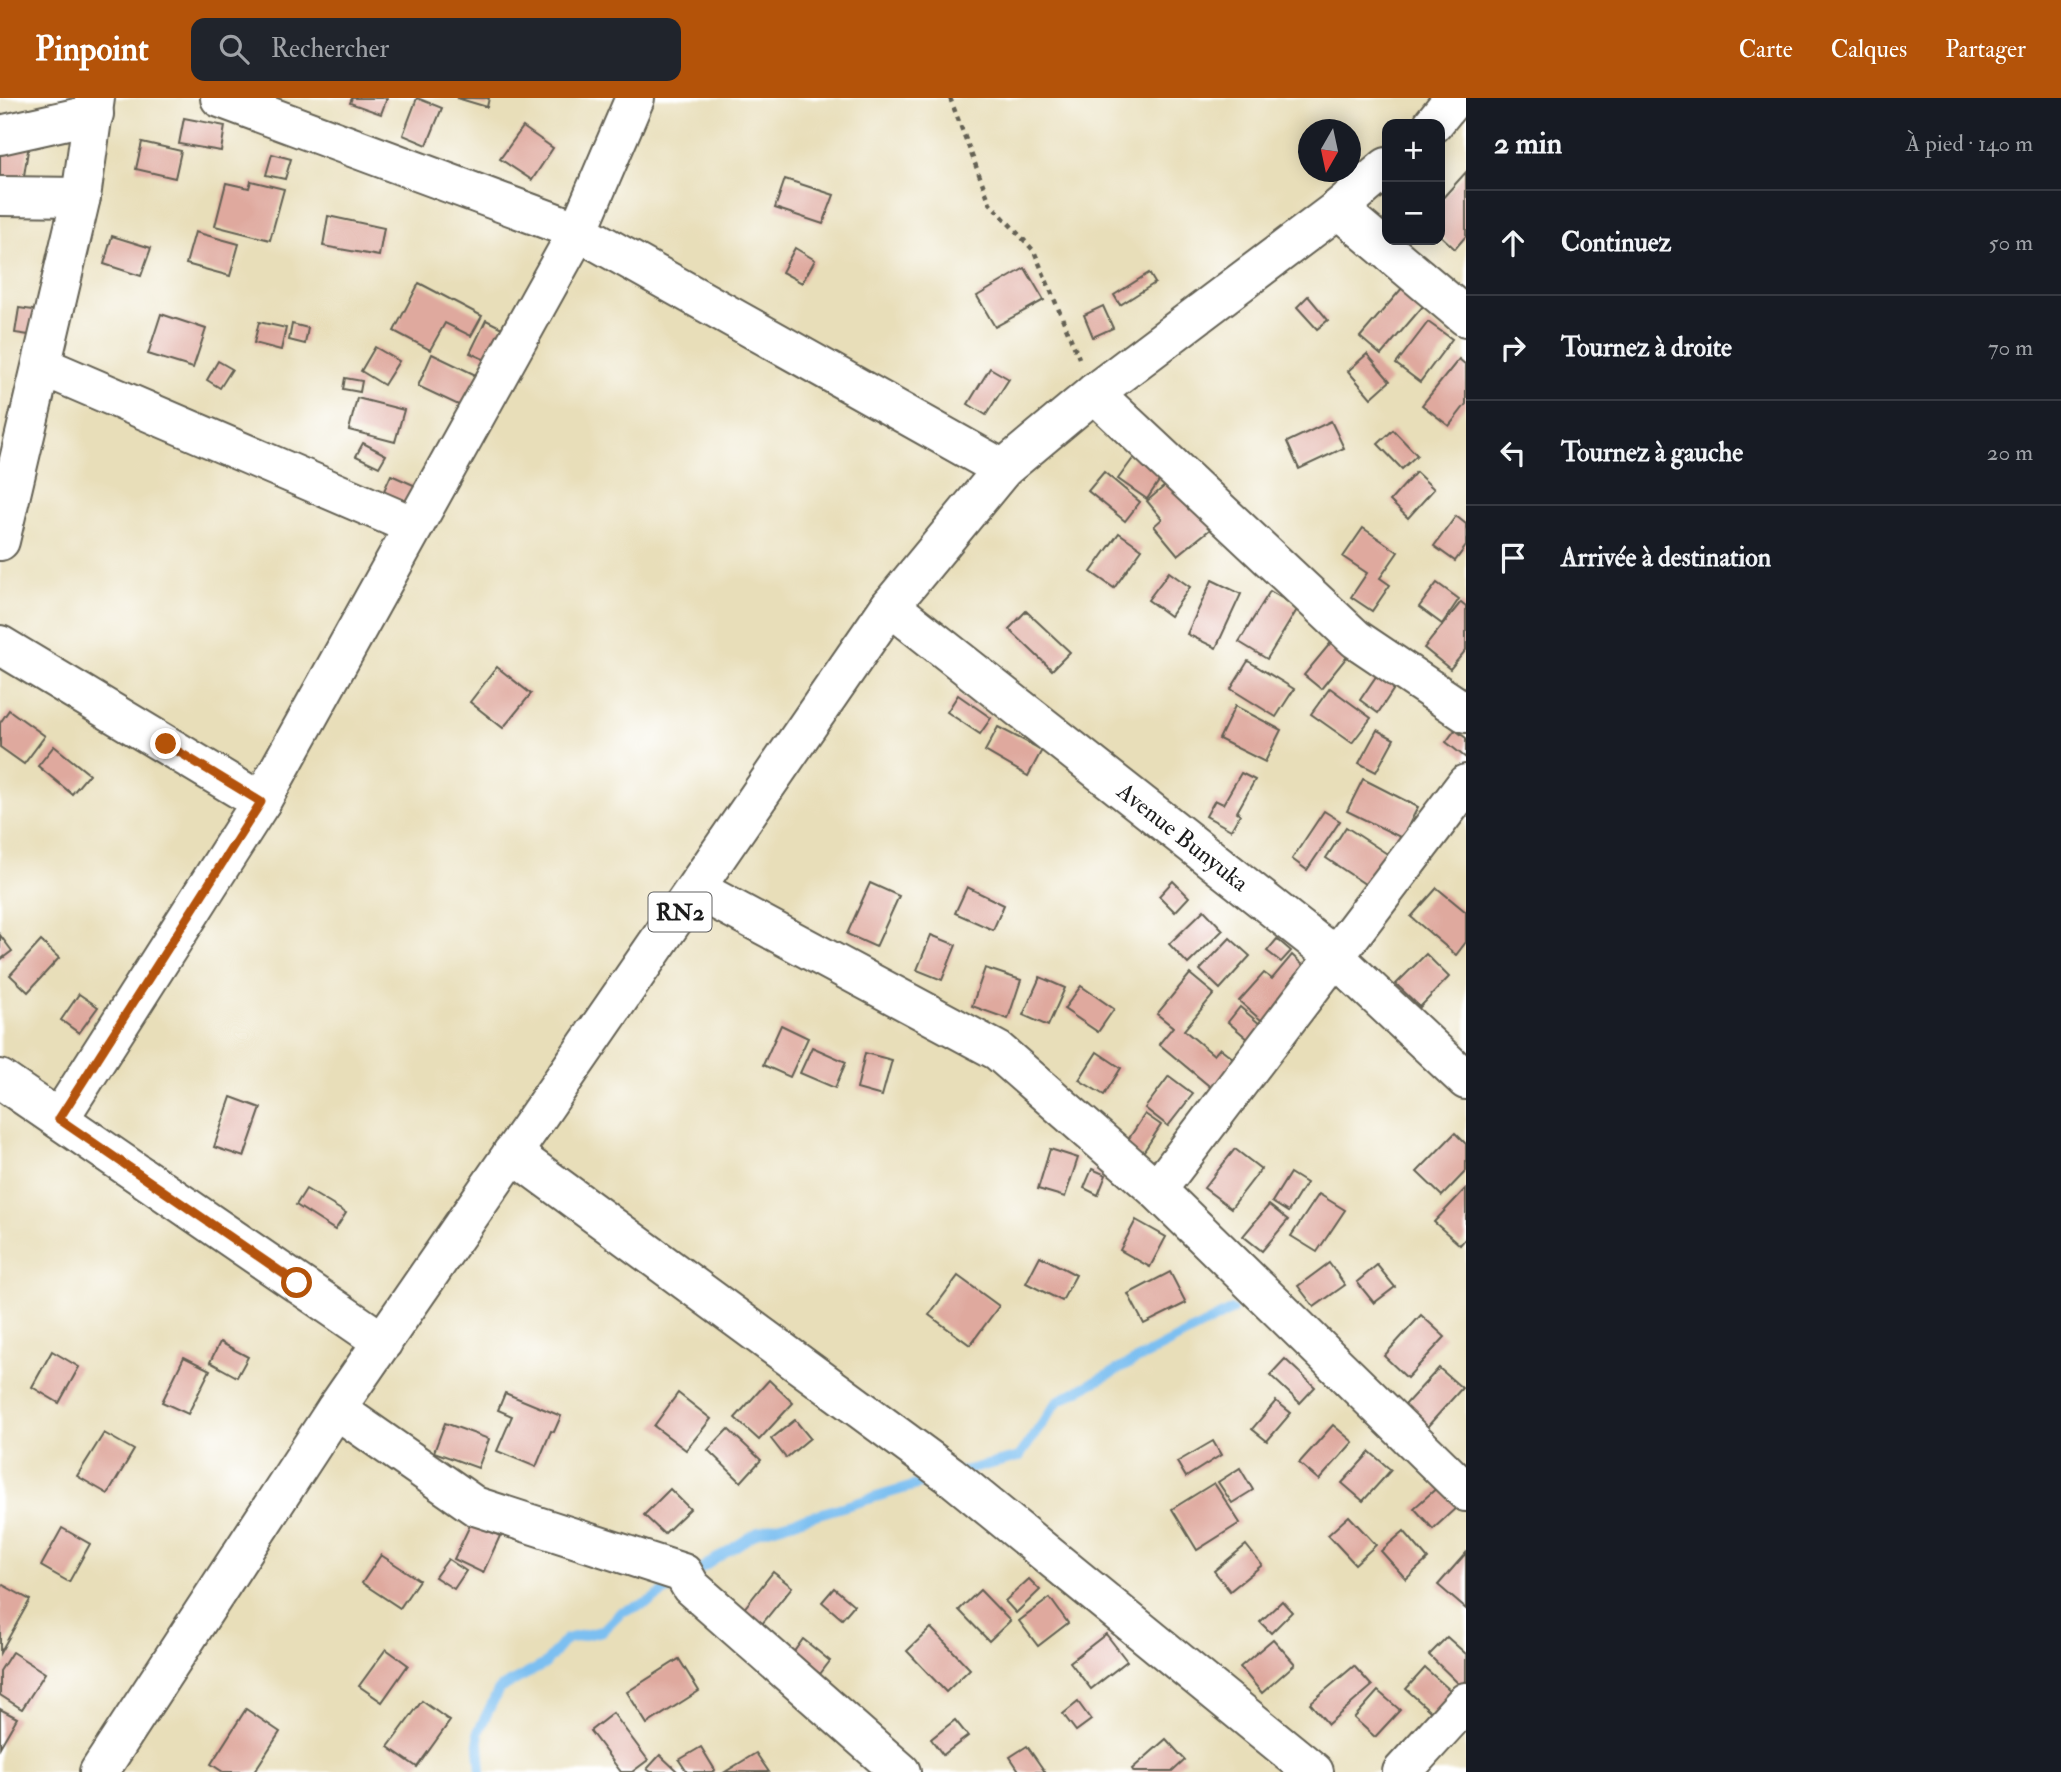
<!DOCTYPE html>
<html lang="fr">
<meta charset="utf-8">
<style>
:root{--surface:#171b24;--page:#20242c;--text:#f1f3f6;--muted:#9ea1a6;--line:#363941;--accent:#b45309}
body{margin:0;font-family:"IM FELL Double Pica",serif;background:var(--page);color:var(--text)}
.controls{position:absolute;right:21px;top:21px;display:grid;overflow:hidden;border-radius:14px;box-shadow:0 4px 18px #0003}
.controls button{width:63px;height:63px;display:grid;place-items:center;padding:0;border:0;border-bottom:2px solid var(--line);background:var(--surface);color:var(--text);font:35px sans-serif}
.compass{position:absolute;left:1298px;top:21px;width:63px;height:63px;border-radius:50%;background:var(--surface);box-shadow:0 4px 18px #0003;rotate:189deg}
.stop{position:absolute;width:21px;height:21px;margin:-16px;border:5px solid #b45309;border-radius:50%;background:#fff}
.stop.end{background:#b45309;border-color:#fff;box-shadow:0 2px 7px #0008}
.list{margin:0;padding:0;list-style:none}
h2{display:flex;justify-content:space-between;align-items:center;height:91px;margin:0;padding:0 28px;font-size:30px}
h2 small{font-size:23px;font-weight:400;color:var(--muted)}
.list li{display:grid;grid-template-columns:46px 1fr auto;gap:21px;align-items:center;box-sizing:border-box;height:105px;padding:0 28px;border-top:2px solid var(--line)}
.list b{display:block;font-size:26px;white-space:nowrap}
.list em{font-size:23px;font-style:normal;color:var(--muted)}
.icon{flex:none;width:38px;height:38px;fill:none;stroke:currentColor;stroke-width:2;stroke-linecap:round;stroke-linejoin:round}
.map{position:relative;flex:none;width:1466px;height:1674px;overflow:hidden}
header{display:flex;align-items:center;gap:42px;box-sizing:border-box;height:98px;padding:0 35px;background:var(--accent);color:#fff}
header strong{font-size:33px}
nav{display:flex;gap:38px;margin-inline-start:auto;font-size:24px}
.search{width:490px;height:63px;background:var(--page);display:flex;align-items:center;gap:18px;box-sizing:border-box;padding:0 24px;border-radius:14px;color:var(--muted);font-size:26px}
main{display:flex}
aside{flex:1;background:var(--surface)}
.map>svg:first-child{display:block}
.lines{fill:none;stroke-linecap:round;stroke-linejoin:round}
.stream{stroke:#7bbff1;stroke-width:10}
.building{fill:#dfa99e}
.minor-casing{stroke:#636053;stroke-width:42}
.highway-casing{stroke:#636053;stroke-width:42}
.path{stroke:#636053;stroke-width:4.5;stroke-dasharray:5 5;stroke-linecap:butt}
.minor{stroke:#fff;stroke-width:38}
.highway{stroke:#fff;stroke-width:38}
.route{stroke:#b45309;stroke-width:9}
.labels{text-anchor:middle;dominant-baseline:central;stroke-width:5;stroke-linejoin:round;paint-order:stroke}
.shield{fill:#fff;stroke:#606060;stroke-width:2}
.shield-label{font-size:23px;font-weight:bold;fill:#1c1c1c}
.street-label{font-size:24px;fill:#1c1c1c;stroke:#fff}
</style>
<header>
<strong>Pinpoint</strong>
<div class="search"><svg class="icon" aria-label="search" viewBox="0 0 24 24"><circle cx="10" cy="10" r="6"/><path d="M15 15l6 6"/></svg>Rechercher</div>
<nav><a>Carte</a><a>Calques</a><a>Partager</a></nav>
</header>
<main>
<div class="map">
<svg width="1466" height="1674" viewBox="0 0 1466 1674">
<rect width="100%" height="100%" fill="#fff"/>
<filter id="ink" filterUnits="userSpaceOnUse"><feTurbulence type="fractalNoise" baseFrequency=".0143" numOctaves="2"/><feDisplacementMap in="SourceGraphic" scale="14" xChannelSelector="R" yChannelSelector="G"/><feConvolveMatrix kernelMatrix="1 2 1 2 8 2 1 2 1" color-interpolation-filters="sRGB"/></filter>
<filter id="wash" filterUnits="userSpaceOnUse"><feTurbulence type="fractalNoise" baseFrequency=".00686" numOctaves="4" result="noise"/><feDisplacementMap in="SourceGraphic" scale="28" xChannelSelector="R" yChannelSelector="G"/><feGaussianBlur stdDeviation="1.57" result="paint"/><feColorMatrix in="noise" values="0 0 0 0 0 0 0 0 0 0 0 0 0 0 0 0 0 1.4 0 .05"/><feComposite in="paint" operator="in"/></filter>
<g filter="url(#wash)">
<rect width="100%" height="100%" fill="#e8deb9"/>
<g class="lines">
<g class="stream">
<polyline points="959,1374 1019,1359 1058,1303 1232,1212"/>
<polyline points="481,1674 478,1634 499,1591 545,1566 566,1541 602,1533 621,1514 647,1505 758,1434 940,1380"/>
</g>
</g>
<g id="blocks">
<g class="building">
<polygon points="352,0 387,0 381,16 350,5"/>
<polygon points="417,0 442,10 427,47 403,37"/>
<polygon points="457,0 489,0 487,9"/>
<polygon points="184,20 225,28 221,53 179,46"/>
<polygon points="523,29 553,50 532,82 500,61"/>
<polygon points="0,41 29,46 20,103 0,99"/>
<polygon points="142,44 181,53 175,80 136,71"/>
<polygon points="272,56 291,61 285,81 266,77"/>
<polygon points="1466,74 1466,138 1455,151 1440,137 1440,103"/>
<polygon points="785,81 834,97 823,126 775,110"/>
<polygon points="251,83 284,91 270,142 215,128 226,85 249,90"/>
<polygon points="328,118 384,130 379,158 323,148"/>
<polygon points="195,134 239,146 230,178 186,166"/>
<polygon points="112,138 151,150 141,178 104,166"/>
<polygon points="795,150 815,162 802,185 782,174"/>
<polygon points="1025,170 1044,202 995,229 977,198"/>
<polygon points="1149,175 1155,185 1120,207 1114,197"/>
<polygon points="419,185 482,218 471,238 445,225 430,252 394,233"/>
<polygon points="1403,189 1424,207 1381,257 1360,239"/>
<polygon points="1308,198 1328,222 1317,231 1297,209"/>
<polygon points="1103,208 1113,230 1093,239 1084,217"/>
<polygon points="19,210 40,213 36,238 15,235"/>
<polygon points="161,216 206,231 193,270 148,256"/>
<polygon points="486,222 504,231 488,263 470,255"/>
<polygon points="259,224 286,230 281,252 254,245"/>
<polygon points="1428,224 1452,241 1420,284 1396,266"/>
<polygon points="292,226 308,230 305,246 289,242"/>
<polygon points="375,249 399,263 384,287 361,273"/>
<polygon points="432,256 482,280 467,311 418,288"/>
<polygon points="1367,256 1390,283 1371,300 1348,273"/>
<polygon points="1459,261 1466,267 1466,306 1449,328 1422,307"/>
<polygon points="218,263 232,271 220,290 207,282"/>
<polygon points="990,270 1009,281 986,317 968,306"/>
<polygon points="345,280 362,283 360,294 343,291"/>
<polygon points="357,300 404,312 395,344 349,332"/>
<polygon points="1331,323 1344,350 1299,371 1287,344"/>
<polygon points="1393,332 1417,357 1402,371 1378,346"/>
<polygon points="363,345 386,357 379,369 356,358"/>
<polygon points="1137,355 1165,374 1147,401 1118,381"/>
<polygon points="1104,374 1140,404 1125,423 1088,393"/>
<polygon points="1416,374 1434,391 1408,420 1390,403"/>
<polygon points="391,377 425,392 412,422 378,406"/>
<polygon points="1173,381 1213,429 1178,457 1154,428 1162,421 1147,403"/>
<polygon points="1456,418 1466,426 1466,448 1455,463 1434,448"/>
<polygon points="1363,430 1398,454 1380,480 1390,487 1372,513 1351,499 1367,475 1343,459"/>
<polygon points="1119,435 1142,451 1114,490 1091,474"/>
<polygon points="1169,474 1190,489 1170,518 1148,502"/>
<polygon points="1212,482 1241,496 1216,550 1187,536"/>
<polygon points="1437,485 1459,501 1442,526 1419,509"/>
<polygon points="1270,493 1298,510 1267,561 1239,544"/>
<polygon points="1461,504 1466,508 1466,552 1450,571 1424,550"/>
<polygon points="1026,513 1070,554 1052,572 1009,531"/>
<polygon points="1338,536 1355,549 1321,591 1304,577"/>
<polygon points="1248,563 1294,591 1276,619 1231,591"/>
<polygon points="497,569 531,596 503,630 470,604"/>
<polygon points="1379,574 1397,586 1378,615 1360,602"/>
<polygon points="1330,590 1371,620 1352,645 1311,616"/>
<polygon points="958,597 991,620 980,636 947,614"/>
<polygon points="1235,608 1281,632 1265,664 1219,641"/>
<polygon points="9,612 45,638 24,666 0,649 0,625"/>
<polygon points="998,629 1042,652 1028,678 985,653"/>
<polygon points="1377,632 1394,641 1376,674 1359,665"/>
<polygon points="1455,632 1466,640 1466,660 1446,644"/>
<polygon points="54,648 89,676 72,696 38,668"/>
<polygon points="1241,675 1255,682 1237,714 1240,716 1231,732 1206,718 1215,702 1223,706"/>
<polygon points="1363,681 1418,709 1402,740 1347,713"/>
<polygon points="1324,713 1340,723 1307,772 1292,761"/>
<polygon points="1346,729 1398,763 1377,794 1326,760"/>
<polygon points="1173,783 1189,799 1175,814 1159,798"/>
<polygon points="870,785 899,798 876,849 847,836"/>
<polygon points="967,789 1004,807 993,832 955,815"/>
<polygon points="1437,790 1466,814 1466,844 1456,857 1411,819"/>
<polygon points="1204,812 1223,832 1188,866 1169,846"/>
<polygon points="0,837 12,853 0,862"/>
<polygon points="931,837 956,847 942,882 917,872"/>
<polygon points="1230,840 1250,858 1220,891 1200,872"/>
<polygon points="1277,841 1291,853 1281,864 1267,853"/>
<polygon points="41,843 59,860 28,894 10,877"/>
<polygon points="1426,856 1449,879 1420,909 1396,886"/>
<polygon points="1292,857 1317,880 1269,929 1239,903 1264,875 1272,881"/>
<polygon points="985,870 1021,882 1008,921 972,908"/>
<polygon points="1190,876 1214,896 1184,932 1214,957 1220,950 1238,964 1214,992 1159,946 1173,929 1157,916"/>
<polygon points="1040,879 1065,890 1048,928 1023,917"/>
<polygon points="1081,888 1114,911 1098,934 1064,911"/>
<polygon points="79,896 98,909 79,935 61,922"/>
<polygon points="1240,909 1268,933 1255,947 1228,924"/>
<polygon points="781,927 808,940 790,979 763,967"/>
<polygon points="812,949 846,964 835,990 800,975"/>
<polygon points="1097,954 1121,970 1104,997 1079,982"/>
<polygon points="865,955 892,962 882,998 857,991"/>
<polygon points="1169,978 1193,996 1168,1028 1145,1010"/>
<polygon points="231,999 261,1010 244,1059 214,1049"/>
<polygon points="1145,1016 1161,1027 1140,1059 1124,1048"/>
<polygon points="1455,1035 1466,1046 1466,1073 1442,1098 1417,1074"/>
<polygon points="1050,1051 1078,1060 1065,1099 1038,1091"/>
<polygon points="1235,1051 1261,1071 1231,1110 1204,1090"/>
<polygon points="1092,1071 1106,1077 1098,1097 1084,1090"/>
<polygon points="1290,1075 1306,1085 1288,1114 1272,1104"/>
<polygon points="1466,1090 1466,1140 1460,1147 1434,1124"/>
<polygon points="306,1091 346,1115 335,1132 296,1107"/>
<polygon points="1319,1096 1345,1112 1317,1154 1291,1138"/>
<polygon points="1269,1107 1288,1122 1262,1153 1243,1138"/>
<polygon points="1136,1122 1166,1139 1150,1169 1120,1152"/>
<polygon points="1040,1158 1076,1177 1062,1203 1026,1185"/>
<polygon points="1329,1165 1345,1187 1314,1209 1298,1188"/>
<polygon points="1377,1167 1395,1189 1374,1205 1357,1184"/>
<polygon points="1170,1174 1186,1205 1144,1226 1128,1196"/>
<polygon points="958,1178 999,1208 970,1247 929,1217"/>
<polygon points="1421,1217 1445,1239 1407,1280 1384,1258"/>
<polygon points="220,1244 248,1259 237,1279 210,1264"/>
<polygon points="52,1253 79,1269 59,1305 32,1289"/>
<polygon points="184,1259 210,1272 188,1316 162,1304"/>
<polygon points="1285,1261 1315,1289 1300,1305 1270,1277"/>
<polygon points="1439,1270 1462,1290 1427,1329 1404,1308"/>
<polygon points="769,1282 793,1305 759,1342 735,1320"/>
<polygon points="505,1295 561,1318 554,1334 551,1333 536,1369 497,1353 512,1318 498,1312"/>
<polygon points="678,1295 711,1321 686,1352 654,1328"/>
<polygon points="1276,1303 1291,1315 1267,1343 1252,1331"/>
<polygon points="795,1322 810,1340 786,1360 771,1341"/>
<polygon points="445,1325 489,1341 478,1370 434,1354"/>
<polygon points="1333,1327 1353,1344 1319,1382 1299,1365"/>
<polygon points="728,1331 761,1362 741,1384 708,1352"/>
<polygon points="104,1335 134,1352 108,1396 77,1378"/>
<polygon points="1213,1343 1221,1357 1186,1379 1177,1364"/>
<polygon points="1370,1354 1391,1372 1363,1403 1342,1385"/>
<polygon points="1240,1370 1253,1392 1232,1405 1218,1384"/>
<polygon points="1214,1385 1240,1425 1197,1452 1172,1411"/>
<polygon points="1439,1388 1457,1409 1433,1431 1414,1410"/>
<polygon points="670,1391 690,1411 664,1436 644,1417"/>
<polygon points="1349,1418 1376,1447 1355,1466 1328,1437"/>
<polygon points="471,1425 500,1438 483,1475 454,1461"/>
<polygon points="62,1430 90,1446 69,1484 41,1468"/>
<polygon points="1404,1433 1428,1461 1406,1481 1381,1453"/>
<polygon points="1246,1447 1262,1467 1230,1493 1214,1473"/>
<polygon points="1466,1455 1466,1511 1438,1487"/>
<polygon points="381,1457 419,1482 400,1510 362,1485"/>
<polygon points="448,1461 466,1473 454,1491 435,1479"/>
<polygon points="773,1474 792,1489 762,1526 743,1512"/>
<polygon points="1029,1481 1040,1492 1016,1515 1005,1503"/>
<polygon points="3,1487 30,1502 0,1555 0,1491"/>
<polygon points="834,1490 854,1507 842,1521 822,1504"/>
<polygon points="980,1492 1010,1523 989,1543 959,1512"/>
<polygon points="1050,1500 1068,1525 1038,1548 1019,1523"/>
<polygon points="1282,1503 1292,1514 1271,1535 1260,1524"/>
<polygon points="931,1530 970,1571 946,1594 907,1553"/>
<polygon points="1106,1536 1127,1563 1091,1591 1070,1564"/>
<polygon points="1447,1539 1466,1556 1466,1583 1461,1588 1429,1557"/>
<polygon points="803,1541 830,1563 820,1576 793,1555"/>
<polygon points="1273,1541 1295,1566 1262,1595 1240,1569"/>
<polygon points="386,1551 408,1567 382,1604 359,1588"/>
<polygon points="12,1554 45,1575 22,1611 0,1597 0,1573"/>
<polygon points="679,1561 699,1593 647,1626 627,1594"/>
<polygon points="1354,1568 1372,1588 1328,1626 1310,1605"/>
<polygon points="1425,1570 1458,1599 1439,1621 1406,1591"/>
<polygon points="1378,1593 1400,1612 1375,1639 1354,1620"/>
<polygon points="422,1603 450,1623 417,1669 388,1649"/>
<polygon points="1078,1604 1091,1622 1076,1633 1063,1616"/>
<polygon points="0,1611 17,1620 0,1649"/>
<polygon points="246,1611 280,1634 254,1674 223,1674 211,1666"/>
<polygon points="613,1615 648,1662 632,1674 621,1674 590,1633"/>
<polygon points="955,1622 968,1638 943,1657 931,1641"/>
<polygon points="1166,1641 1185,1662 1172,1674 1134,1674 1132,1671"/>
<polygon points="1027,1648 1045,1674 1020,1674 1010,1659"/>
<polygon points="701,1649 715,1672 712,1674 687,1674 679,1662"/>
<polygon points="756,1655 769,1674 725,1674"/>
<polygon points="660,1657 678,1674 651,1674 647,1671"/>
</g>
</g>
</g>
<g filter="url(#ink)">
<use href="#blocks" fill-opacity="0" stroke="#636053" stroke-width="2"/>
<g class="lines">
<g class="minor-casing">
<g id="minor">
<polyline points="220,0 578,133 1003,371"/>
<polyline points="0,37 94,16"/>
<polyline points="0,98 81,99"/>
<polyline points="1338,111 1466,219"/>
<polyline points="42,268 414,428"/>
<polyline points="1094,295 1356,541 1466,615"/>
<polyline points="0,443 81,99 95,0"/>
<path id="s1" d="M 890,508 L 1334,858 L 1466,982"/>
<polyline points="0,547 261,704"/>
<polyline points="696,791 998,953 1157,1092 1466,1394"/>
<polyline points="0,981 383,1244"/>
<polyline points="59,1021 261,704 578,133 635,0"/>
<polyline points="512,1055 950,1377 1314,1674"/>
<polyline points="1157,1092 1466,686"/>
<polyline points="336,1311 475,1408 683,1475 691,1489 901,1674"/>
<polyline points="1402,1674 1466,1604"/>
</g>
</g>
<g class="highway-casing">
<g id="highway">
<polyline points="1433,26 1454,0"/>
<polyline points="99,1674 336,1311 890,508 1003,371 1094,295 1338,111 1387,69"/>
</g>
</g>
<polyline class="path" points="950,0 990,105 1034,153 1079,260"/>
<use href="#minor" class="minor"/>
<use href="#highway" class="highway"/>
</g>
</g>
<g class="lines" filter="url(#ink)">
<polyline class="route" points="166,646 261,704 59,1021 297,1185"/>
</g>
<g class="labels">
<rect class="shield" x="648.5" y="794.5" width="63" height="39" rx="5"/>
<g class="shield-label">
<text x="680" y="814">RN2</text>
</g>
<g class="street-label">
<text stroke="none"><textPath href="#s1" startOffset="373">Avenue Bunyuka</textPath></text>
</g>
</g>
</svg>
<div class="controls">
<button>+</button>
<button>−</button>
</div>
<svg class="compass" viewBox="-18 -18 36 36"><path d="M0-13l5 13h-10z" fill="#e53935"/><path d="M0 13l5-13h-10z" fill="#9ea1a6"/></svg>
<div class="stop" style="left:297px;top:1185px"></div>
<div class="stop end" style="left:166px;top:646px"></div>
</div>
<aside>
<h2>2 min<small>À pied · 140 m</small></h2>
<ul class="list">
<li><svg class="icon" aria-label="ahead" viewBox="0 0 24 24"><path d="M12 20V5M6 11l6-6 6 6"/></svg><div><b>Continuez</b></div><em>50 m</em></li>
<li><svg class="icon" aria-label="right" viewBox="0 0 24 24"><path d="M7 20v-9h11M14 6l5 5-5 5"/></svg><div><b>Tournez à droite</b></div><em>70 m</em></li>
<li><svg class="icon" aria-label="left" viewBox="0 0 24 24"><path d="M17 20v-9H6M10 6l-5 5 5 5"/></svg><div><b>Tournez à gauche</b></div><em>20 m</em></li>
<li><svg class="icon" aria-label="arrive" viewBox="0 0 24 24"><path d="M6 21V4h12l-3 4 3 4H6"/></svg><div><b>Arrivée à destination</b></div></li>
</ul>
</aside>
</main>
